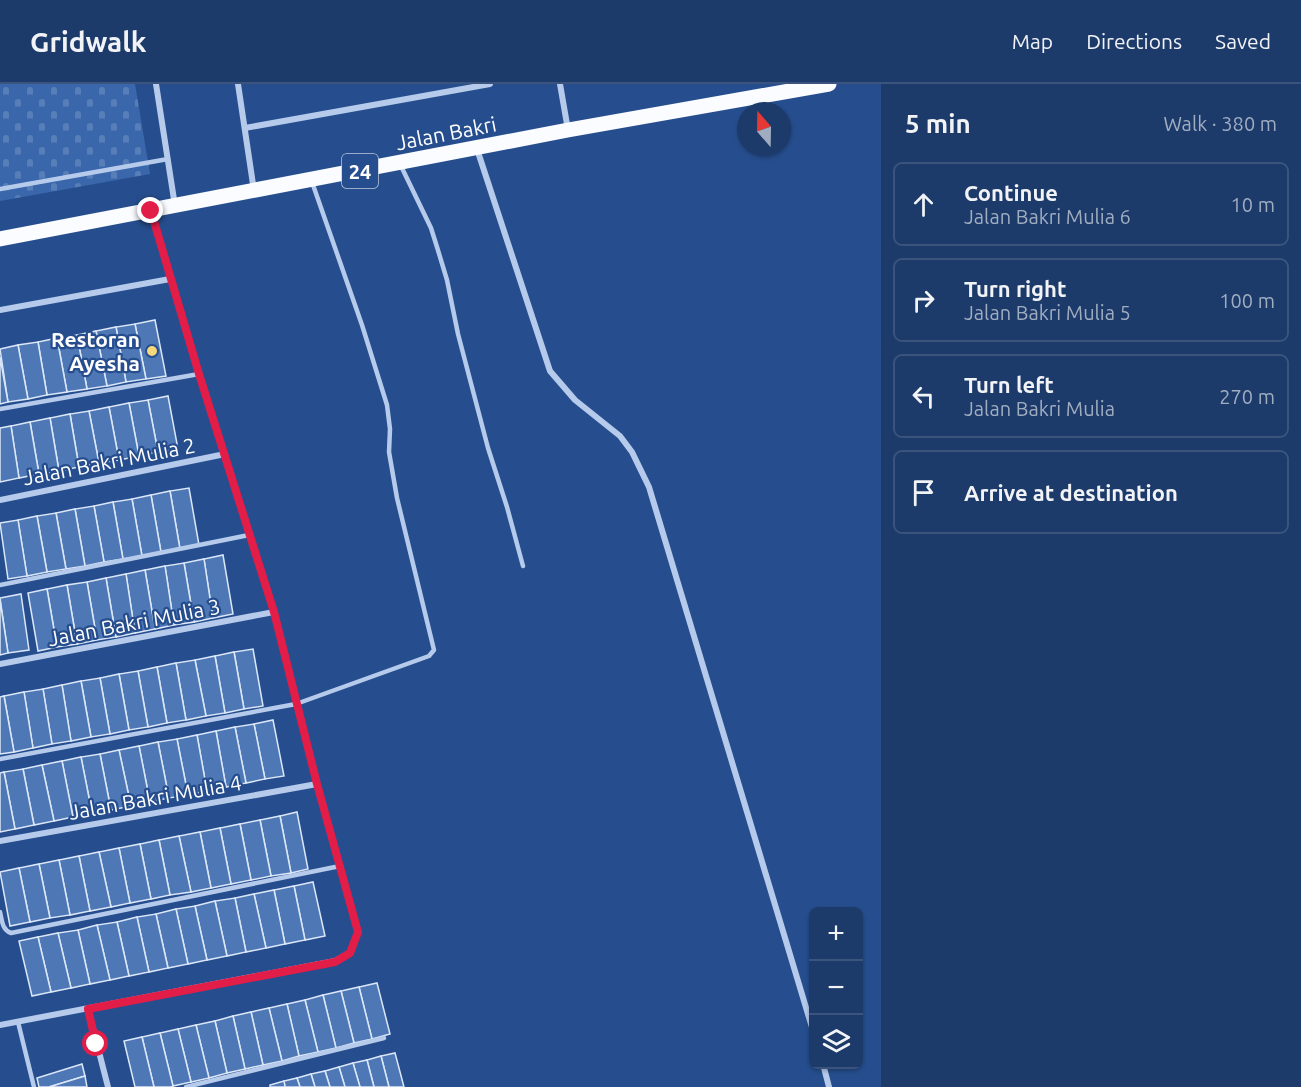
<!DOCTYPE html>
<meta charset="utf-8">
<style>
:root{--surface:#1c3a6a;--page:#254170;--text:#f1f3f6;--muted:#a0adc1;--line:#3a547e}
body{margin:0;font-family:Ubuntu,sans-serif;background:var(--page);color:var(--text)}
.controls{position:absolute;right:18px;bottom:18px;display:grid;overflow:hidden;border-radius:9px;box-shadow:0 2px 4px #0004}
.controls button{width:54px;height:54px;display:grid;place-items:center;padding:0;border:0;border-bottom:2px solid var(--line);background:var(--surface);color:var(--text);font:30px sans-serif}
.compass{position:absolute;left:737px;top:18px;width:54px;height:54px;border-radius:50%;background:var(--surface);box-shadow:0 2px 4px #0004;rotate:340deg}
.stop{position:absolute;width:18px;height:18px;margin:-14px;border:4px solid #e11d48;border-radius:50%;background:#fff}
.stop.end{background:#e11d48;border-color:#fff;box-shadow:0 2px 6px #0008}
.list{margin:0;padding:0;list-style:none}
h2{display:flex;justify-content:space-between;align-items:center;height:78px;margin:0;padding:0 24px;font-size:26px}
h2 small{font-size:20px;font-weight:400;color:var(--muted)}
.list li{display:grid;grid-template-columns:39px 1fr auto;gap:18px;align-items:center;box-sizing:border-box;height:84px;margin:0 12px 12px;padding:0 12px;border:2px solid var(--line);border-radius:9px}
.list b{display:block;font-size:22px;white-space:nowrap}
.list p{margin:0;font-size:20px;white-space:nowrap;color:var(--muted)}
.list em{font-size:20px;font-style:normal;color:var(--muted)}
.icon{flex:none;width:33px;height:33px;fill:none;stroke:currentColor;stroke-width:2;stroke-linecap:round;stroke-linejoin:round}
.map{position:relative;flex:none;width:881px;height:1003px;overflow:hidden}
header{display:flex;align-items:center;gap:36px;box-sizing:border-box;height:84px;padding:0 30px;background:var(--surface);border-bottom:2px solid var(--line)}
header strong{font-size:28px}
nav{display:flex;gap:33px;margin-inline-start:auto;font-size:21px}
main{display:flex}
aside{flex:1;background:var(--surface)}
.map>svg:first-child{display:block}
.cemetery{fill:url(#cemetery-stones)}
.building{fill:#4e77b5;stroke:#dbe7f8;stroke-width:1.5}
.lines{fill:none;stroke-linecap:round;stroke-linejoin:round}
.lane{stroke:#b6cbeb;stroke-width:4.5}
.street{stroke:#b6cbeb;stroke-width:6}
.primary{stroke:#fafcff;stroke-width:15}
.route{stroke:#e11d48;stroke-width:8}
.poi-dot{fill:#f4d87b;stroke:#264e8e;stroke-width:2}
.labels{text-anchor:middle;dominant-baseline:central;stroke-width:4.5;stroke-linejoin:round;paint-order:stroke}
.shield{fill:#264e8e;stroke:#becadd;stroke-width:1.5}
.shield-label{font-size:20px;font-weight:bold;fill:#fff}
.street-label{font-size:21px;fill:#fff;stroke:#264e8e}
.poi-label{font-size:21px;font-weight:bold;fill:#fff;stroke:#264e8e;text-anchor:end}
</style>
<header>
<strong>Gridwalk</strong>
<nav><a>Map</a><a>Directions</a><a>Saved</a></nav>
</header>
<main>
<div class="map">
<svg width="881" height="1003" viewBox="0 0 881 1003">
<defs>
<pattern id="cemetery-stones" width="16" height="16" patternUnits="userSpaceOnUse" patternTransform="scale(1.5)"><rect width="16" height="16" fill="#3a67ab"/><path d="M2 7V4a2 2 0 0 1 4 0v3zM10 15v-3a2 2 0 0 1 4 0v3z" fill="#587eb8"/></pattern>
</defs>
<rect width="100%" height="100%" fill="#264e8e"/>
<polygon class="cemetery" points="0,0 135,0 150,90 0,117"/>
<g class="building">
<polygon points="155,236 166,292 146,295 135,240"/>
<polygon points="135,240 146,295 126,298 116,243"/>
<polygon points="116,243 126,298 107,302 96,247"/>
<polygon points="96,247 107,302 87,305 77,251"/>
<polygon points="77,251 87,305 67,308 57,254"/>
<polygon points="57,254 67,308 47,311 38,258"/>
<polygon points="38,258 47,311 28,315 18,261"/>
<polygon points="18,261 28,315 8,318 0,265"/>
<polygon points="0,273 8,318 0,320"/>
<polygon points="168,312 178,365 158,368 148,316"/>
<polygon points="148,316 158,368 139,372 129,319"/>
<polygon points="129,319 139,372 119,376 109,323"/>
<polygon points="109,323 119,376 99,379 89,327"/>
<polygon points="89,327 99,379 79,383 70,330"/>
<polygon points="70,330 79,383 59,387 50,334"/>
<polygon points="50,334 59,387 39,390 30,338"/>
<polygon points="30,338 39,390 19,394 11,342"/>
<polygon points="11,342 19,394 0,398 0,344"/>
<polygon points="189,404 199,461 180,465 170,407"/>
<polygon points="170,407 180,465 161,468 151,411"/>
<polygon points="151,411 161,468 142,472 132,415"/>
<polygon points="132,415 142,472 123,475 113,418"/>
<polygon points="113,418 123,475 104,478 94,422"/>
<polygon points="94,422 104,478 85,482 75,425"/>
<polygon points="75,425 85,482 66,485 56,429"/>
<polygon points="56,429 66,485 47,488 37,432"/>
<polygon points="37,432 47,488 27,492 18,436"/>
<polygon points="18,436 27,492 8,495 0,439"/>
<polygon points="223,471 233,530 213,534 204,475"/>
<polygon points="204,475 213,534 194,538 184,479"/>
<polygon points="184,479 194,538 174,541 165,482"/>
<polygon points="165,482 174,541 155,545 145,486"/>
<polygon points="145,486 155,545 135,549 126,490"/>
<polygon points="126,490 135,549 116,553 106,494"/>
<polygon points="106,494 116,553 97,556 87,498"/>
<polygon points="87,498 97,556 77,560 67,501"/>
<polygon points="67,501 77,560 57,563 47,505"/>
<polygon points="47,505 57,563 38,567 28,509"/>
<polygon points="21,510 29,566 8,569 0,514"/>
<polygon points="0,516 8,569 0,571"/>
<polygon points="253,565 263,622 244,625 234,568"/>
<polygon points="234,568 244,625 225,629 215,572"/>
<polygon points="215,572 225,629 206,632 195,576"/>
<polygon points="195,576 206,632 186,636 176,579"/>
<polygon points="176,579 186,636 167,639 157,583"/>
<polygon points="157,583 167,639 148,643 138,587"/>
<polygon points="138,587 148,643 129,646 119,590"/>
<polygon points="119,590 129,646 110,650 100,594"/>
<polygon points="100,594 110,650 91,653 81,597"/>
<polygon points="81,597 91,653 71,657 62,601"/>
<polygon points="62,601 71,657 52,660 43,605"/>
<polygon points="43,605 52,660 33,664 24,608"/>
<polygon points="24,608 33,664 14,668 4,612"/>
<polygon points="4,612 14,668 0,670 0,613"/>
<polygon points="273,636 284,692 265,695 254,640"/>
<polygon points="254,640 265,695 246,699 235,643"/>
<polygon points="235,643 246,699 226,703 216,647"/>
<polygon points="216,647 226,703 207,707 197,651"/>
<polygon points="197,651 207,707 188,711 177,655"/>
<polygon points="177,655 188,711 169,714 158,658"/>
<polygon points="158,658 169,714 150,718 139,662"/>
<polygon points="139,662 150,718 131,722 119,666"/>
<polygon points="119,666 131,722 111,726 100,670"/>
<polygon points="100,670 111,726 92,729 81,673"/>
<polygon points="81,673 92,729 73,733 62,677"/>
<polygon points="62,677 73,733 54,737 42,681"/>
<polygon points="42,681 54,737 34,741 23,685"/>
<polygon points="23,685 34,741 15,745 4,688"/>
<polygon points="4,688 15,745 0,748 0,689"/>
<polygon points="297,728 308,785 291,789 280,732"/>
<polygon points="280,732 291,789 271,792 260,736"/>
<polygon points="260,736 271,792 251,796 240,740"/>
<polygon points="240,740 251,796 231,800 220,744"/>
<polygon points="220,744 231,800 211,804 200,748"/>
<polygon points="200,748 211,804 191,808 179,752"/>
<polygon points="179,752 191,808 170,811 159,756"/>
<polygon points="159,756 170,811 151,815 140,760"/>
<polygon points="140,760 151,815 130,819 119,764"/>
<polygon points="119,764 130,819 111,823 99,768"/>
<polygon points="99,768 111,823 90,827 79,772"/>
<polygon points="79,772 90,827 70,831 59,776"/>
<polygon points="59,776 70,831 50,834 39,780"/>
<polygon points="39,780 50,834 30,838 19,784"/>
<polygon points="19,784 30,838 10,842 0,788"/>
<polygon points="313,798 325,852 305,856 294,802"/>
<polygon points="294,802 305,856 285,860 274,806"/>
<polygon points="274,806 285,860 266,864 254,810"/>
<polygon points="254,810 266,864 246,868 235,814"/>
<polygon points="235,814 246,868 227,872 215,817"/>
<polygon points="215,817 227,872 207,876 195,822"/>
<polygon points="195,822 207,876 188,880 176,825"/>
<polygon points="176,825 188,880 168,884 156,830"/>
<polygon points="156,830 168,884 149,888 137,833"/>
<polygon points="137,833 149,888 129,892 117,838"/>
<polygon points="117,838 129,892 110,896 97,841"/>
<polygon points="97,841 110,896 90,900 78,846"/>
<polygon points="78,846 90,900 71,904 58,849"/>
<polygon points="58,849 71,904 51,908 38,853"/>
<polygon points="38,853 51,908 32,912 19,857"/>
<polygon points="377,899 390,950 372,955 359,903"/>
<polygon points="359,903 372,955 354,959 341,907"/>
<polygon points="341,907 354,959 336,964 323,911"/>
<polygon points="323,911 336,964 318,968 305,916"/>
<polygon points="305,916 318,968 299,972 287,920"/>
<polygon points="287,920 299,972 282,977 269,924"/>
<polygon points="269,924 282,977 263,981 251,928"/>
<polygon points="251,928 263,981 245,985 233,932"/>
<polygon points="233,932 245,985 227,989 215,937"/>
<polygon points="215,937 227,989 209,994 196,941"/>
<polygon points="196,941 209,994 191,998 178,945"/>
<polygon points="178,945 191,998 173,1002 160,949"/>
<polygon points="160,949 173,1002 171,1003 154,1003 142,953"/>
<polygon points="142,953 154,1003 135,1003 124,957"/>
<polygon points="395,969 404,1003 389,1003 381,972"/>
<polygon points="381,972 389,1003 374,1003 367,976"/>
<polygon points="367,976 374,1003 360,1003 353,979"/>
<polygon points="353,979 360,1003 345,1003 339,983"/>
<polygon points="82,980 85,992 49,1003 39,1003 37,994"/>
<polygon points="339,983 345,1003 330,1003 325,987"/>
<polygon points="325,987 330,1003 315,1003 311,990"/>
<polygon points="311,990 315,1003 300,1003 297,994"/>
<polygon points="85,992 87,1003 49,1003"/>
<polygon points="297,994 300,1003 285,1003 284,997"/>
<polygon points="284,997 285,1003 270,1003 270,1001"/>
</g>
<g class="lines">
<g class="lane">
<polyline points="401,82 431,144 437,163 447,196 458,250 488,364 507,423 523,482"/>
<polyline points="0,105 168,75"/>
<polyline points="0,325 199,290"/>
<polyline points="0,501 249,451"/>
<polyline points="0,675 296,620 429,572 434,566 397,414 389,368 390,345 387,321 362,241 312,98"/>
<path d="M 0,828 C 2,836 2,846 11,849 L 340,782"/>
<polyline points="18,938 34,1003"/>
<polyline points="186,1003 384,954"/>
</g>
<g class="street">
<polyline points="156,0 175,122"/>
<polyline points="238,0 254,107"/>
<polyline points="560,0 568,46"/>
<polyline points="245,44 490,0"/>
<polyline points="477,65 550,287 575,316 620,352 632,368 649,403 814,950"/>
<polyline points="0,226 170,195"/>
<polyline points="0,416 225,370"/>
<polyline points="0,580 274,528"/>
<polyline points="0,757 317,700"/>
<polyline points="88,925 108,1003"/>
<polyline points="0,941 335,877 350,869 358,848 317,700 274,528 199,290 151,128"/>
<polyline points="823,980 829,1003"/>
</g>
<polyline class="primary" points="0,155 568,46 829,0"/>
</g>
<g class="lines">
<polyline class="route" points="96,960 88,925 335,878 350,869 358,848 317,700 274,528 199,290 151,127"/>
</g>
<circle class="poi-dot" cx="152" cy="267" r="6"/>
<g class="labels">
<rect class="shield" x="342" y="70" width="36" height="34" rx="4.5"/>
<g class="shield-label">
<text x="360" y="87">24</text>
</g>
<g class="street-label">
<text transform="translate(446 49) rotate(-11)">Jalan Bakri</text>
<text transform="translate(109 377) rotate(-11)">Jalan Bakri Mulia 2</text>
<text transform="translate(134 538) rotate(-11)">Jalan Bakri Mulia 3</text>
<text transform="translate(155 713) rotate(-10)">Jalan Bakri Mulia 4</text>
</g>
<g class="poi-label">
<text x="140" y="255">Restoran<tspan x="140" dy="24">Ayesha</tspan></text>
</g>
</g>
</svg>
<div class="controls">
<button>+</button>
<button>−</button>
<button><svg class="icon" aria-label="layers" viewBox="0 0 24 24"><path d="M12 4l9 5-9 5-9-5zM3 14l9 5 9-5"/></svg></button>
</div>
<svg class="compass" viewBox="-18 -18 36 36"><path d="M0-13l5 13h-10z" fill="#e53935"/><path d="M0 13l5-13h-10z" fill="#a0adc1"/></svg>
<div class="stop" style="left:96px;top:960px"></div>
<div class="stop end" style="left:151px;top:127px"></div>
</div>
<aside>
<h2>5 min<small>Walk · 380 m</small></h2>
<ul class="list">
<li><svg class="icon" aria-label="ahead" viewBox="0 0 24 24"><path d="M12 20V5M6 11l6-6 6 6"/></svg><div><b>Continue</b><p>Jalan Bakri Mulia 6</p></div><em>10 m</em></li>
<li><svg class="icon" aria-label="right" viewBox="0 0 24 24"><path d="M7 20v-9h11M14 6l5 5-5 5"/></svg><div><b>Turn right</b><p>Jalan Bakri Mulia 5</p></div><em>100 m</em></li>
<li><svg class="icon" aria-label="left" viewBox="0 0 24 24"><path d="M17 20v-9H6M10 6l-5 5 5 5"/></svg><div><b>Turn left</b><p>Jalan Bakri Mulia</p></div><em>270 m</em></li>
<li><svg class="icon" aria-label="arrive" viewBox="0 0 24 24"><path d="M6 21V4h12l-3 4 3 4H6"/></svg><div><b>Arrive at destination</b></div></li>
</ul>
</aside>
</main>
